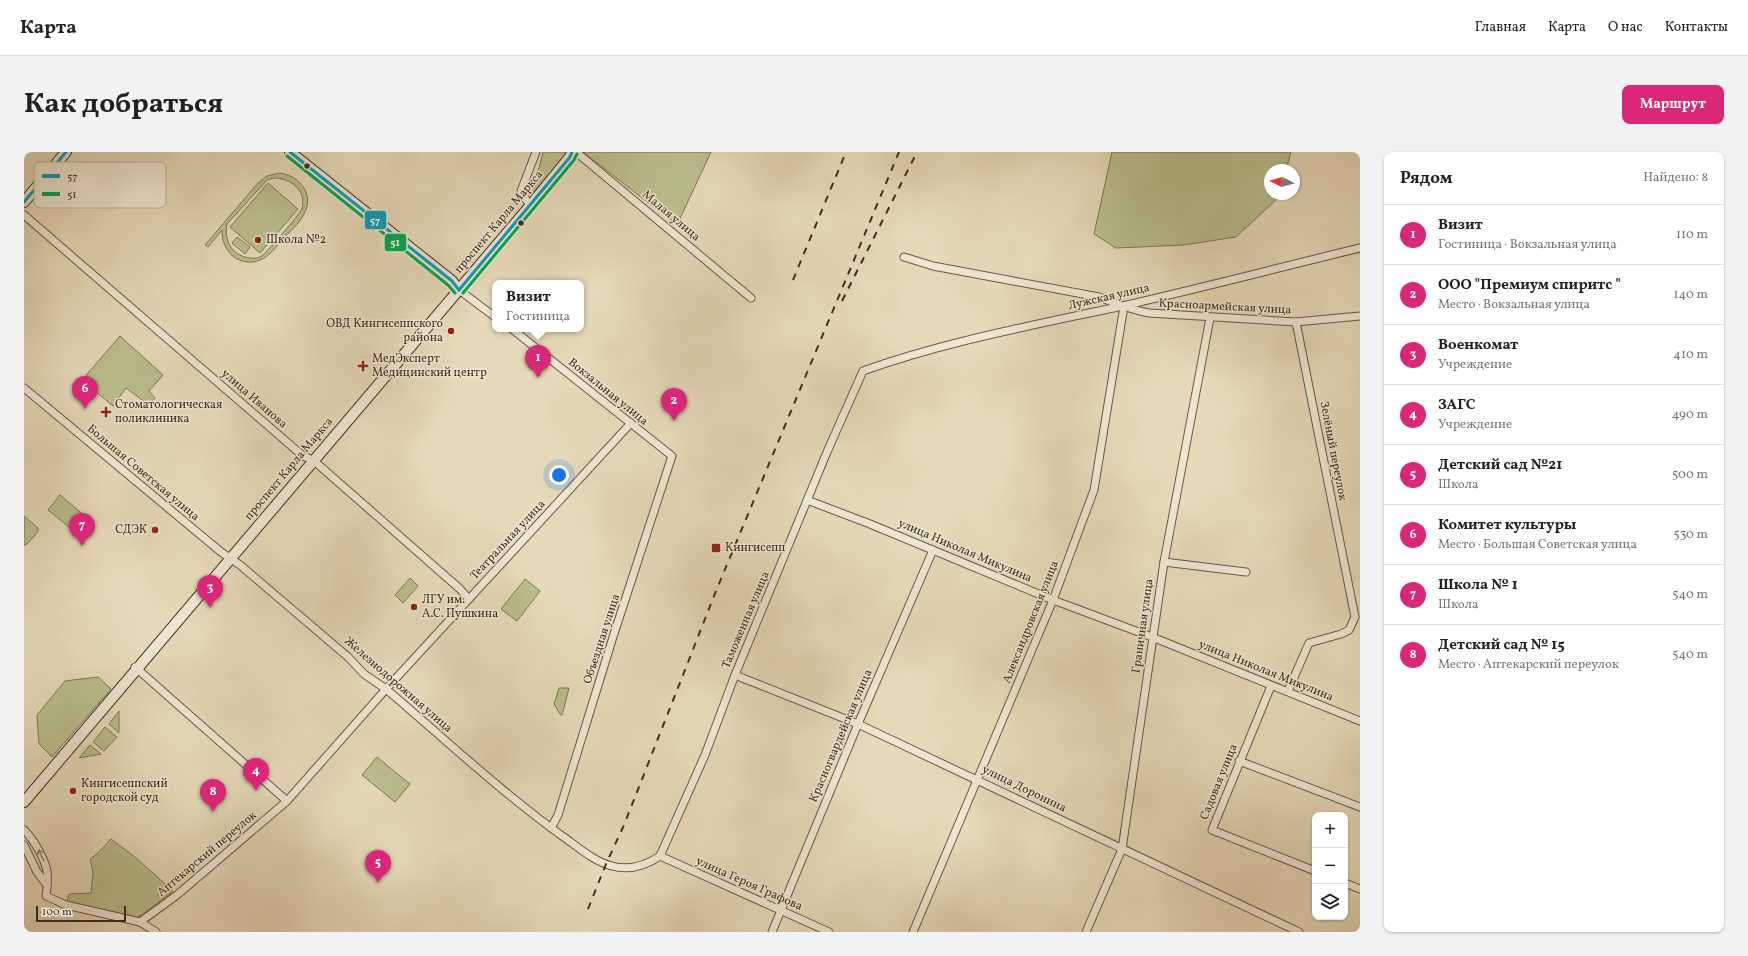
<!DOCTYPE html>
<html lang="ru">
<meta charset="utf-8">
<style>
:root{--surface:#fff;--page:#f2f2f2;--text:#222;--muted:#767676;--line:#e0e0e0;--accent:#db2777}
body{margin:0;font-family:Vollkorn,serif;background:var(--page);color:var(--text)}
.controls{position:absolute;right:12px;bottom:12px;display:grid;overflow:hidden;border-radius:8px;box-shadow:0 1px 3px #0004}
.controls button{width:36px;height:36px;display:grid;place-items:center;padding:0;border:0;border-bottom:1px solid var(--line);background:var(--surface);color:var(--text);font:20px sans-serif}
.compass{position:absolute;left:1240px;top:12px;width:36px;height:36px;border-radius:50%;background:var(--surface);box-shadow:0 1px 3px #0004;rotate:275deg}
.scale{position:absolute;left:12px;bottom:10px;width:90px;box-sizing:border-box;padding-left:4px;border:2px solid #3e2d1d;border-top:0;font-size:11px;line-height:14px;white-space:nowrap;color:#3e2d1d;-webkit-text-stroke:3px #eee6d2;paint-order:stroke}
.you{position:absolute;left:535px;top:323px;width:14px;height:14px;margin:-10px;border:3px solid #fff;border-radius:50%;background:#1a73e8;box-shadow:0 0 0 6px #1a73e833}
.badge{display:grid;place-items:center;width:26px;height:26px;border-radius:50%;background:var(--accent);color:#fff;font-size:13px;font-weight:700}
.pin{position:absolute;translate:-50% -33px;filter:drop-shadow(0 1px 2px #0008)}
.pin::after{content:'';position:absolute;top:21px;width:14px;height:12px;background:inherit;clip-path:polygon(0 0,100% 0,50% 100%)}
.popup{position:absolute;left:468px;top:128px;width:92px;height:52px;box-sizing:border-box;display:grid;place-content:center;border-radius:8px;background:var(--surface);filter:drop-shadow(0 1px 3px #0005);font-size:13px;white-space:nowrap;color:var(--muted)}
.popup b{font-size:15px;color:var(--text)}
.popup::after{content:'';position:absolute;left:50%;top:100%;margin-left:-8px;border:8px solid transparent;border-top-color:var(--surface)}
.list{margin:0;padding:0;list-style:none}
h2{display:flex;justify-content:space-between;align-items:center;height:52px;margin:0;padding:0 16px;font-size:17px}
h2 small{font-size:13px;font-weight:400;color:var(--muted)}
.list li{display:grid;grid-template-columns:26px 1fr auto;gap:12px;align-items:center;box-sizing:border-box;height:60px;padding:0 16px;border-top:1px solid var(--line)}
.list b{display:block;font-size:15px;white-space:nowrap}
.list p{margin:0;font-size:13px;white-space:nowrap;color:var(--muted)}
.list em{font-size:13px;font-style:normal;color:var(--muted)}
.icon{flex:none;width:22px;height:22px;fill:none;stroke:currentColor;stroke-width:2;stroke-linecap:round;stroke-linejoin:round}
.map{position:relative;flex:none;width:1336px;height:780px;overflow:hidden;border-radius:8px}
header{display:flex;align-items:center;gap:24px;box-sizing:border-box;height:56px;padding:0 20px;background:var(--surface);border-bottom:1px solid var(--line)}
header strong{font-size:19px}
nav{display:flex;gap:22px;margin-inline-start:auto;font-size:14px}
.intro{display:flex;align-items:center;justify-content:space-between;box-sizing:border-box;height:96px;padding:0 24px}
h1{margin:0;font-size:28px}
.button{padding:10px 18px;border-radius:8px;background:var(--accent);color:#fff;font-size:14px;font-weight:700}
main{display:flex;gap:24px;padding:0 24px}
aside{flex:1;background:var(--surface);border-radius:8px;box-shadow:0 1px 3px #0004}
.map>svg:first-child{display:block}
.green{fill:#babe8c;stroke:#7c7654;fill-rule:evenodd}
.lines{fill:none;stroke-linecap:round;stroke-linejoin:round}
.street-casing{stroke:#685844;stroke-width:9}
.secondary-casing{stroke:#3e2d1d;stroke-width:12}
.street{stroke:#eee6d2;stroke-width:7}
.secondary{stroke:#eee6d2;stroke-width:10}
.rail{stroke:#3e2d1d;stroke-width:2;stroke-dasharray:7 7;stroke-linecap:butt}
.bus-1-casing{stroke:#eee6d2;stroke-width:6}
.bus-2-casing{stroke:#eee6d2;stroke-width:6}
.bus-1{stroke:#069dbc;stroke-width:3}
.bus-2{stroke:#00a651;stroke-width:3}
.oneway{stroke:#968a78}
.bus-dot{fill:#3e2d1d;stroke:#eee6d2;stroke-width:1.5}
.poi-dot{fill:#8f2418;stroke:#eee6d2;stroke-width:1.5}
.labels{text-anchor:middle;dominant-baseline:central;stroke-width:3;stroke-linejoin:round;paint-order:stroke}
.street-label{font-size:12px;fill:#3e2d1d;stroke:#eee6d2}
.poi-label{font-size:12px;fill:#3e2d1d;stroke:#eee6d2;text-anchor:start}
.key{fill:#eee6d2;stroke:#b9ae9c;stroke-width:1}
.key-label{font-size:11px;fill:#3e2d1d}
.line-badge{stroke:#eee6d2;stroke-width:1.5}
.badge-label{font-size:11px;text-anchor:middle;font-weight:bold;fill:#fff}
</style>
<header>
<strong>Карта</strong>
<nav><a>Главная</a><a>Карта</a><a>О нас</a><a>Контакты</a></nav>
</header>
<div class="intro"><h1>Как добраться</h1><a class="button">Маршрут</a></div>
<main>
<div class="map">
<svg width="1336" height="780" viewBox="0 0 1336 780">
<rect width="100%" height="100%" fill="#e5d9b9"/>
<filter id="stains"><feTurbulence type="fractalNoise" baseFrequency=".005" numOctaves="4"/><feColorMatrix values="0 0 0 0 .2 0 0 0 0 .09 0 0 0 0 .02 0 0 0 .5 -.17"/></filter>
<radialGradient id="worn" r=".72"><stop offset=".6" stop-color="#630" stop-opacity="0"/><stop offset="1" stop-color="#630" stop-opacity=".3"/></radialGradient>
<g class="green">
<polygon points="519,0 544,0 522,31 504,44 502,41 515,16"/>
<polygon points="559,0 687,0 653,73"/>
<polygon points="1088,0 1267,0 1262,18 1246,18 1246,42 1255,42 1253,47 1212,85 1160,93 1092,96 1070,82"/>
<polygon points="107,11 78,48 66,38 81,22"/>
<path d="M 255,21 C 275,23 291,42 280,62 C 275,72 265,80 258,88 C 252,95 245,105 236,108 C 227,112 217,110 210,105 C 201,98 198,88 198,78 L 184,95 L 181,93 L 234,31 L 243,24 ZM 250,26 C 266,26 283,38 278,57 C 277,61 242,101 238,104 C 229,109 216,105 209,98 C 203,91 201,82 203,72 L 243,28 Z"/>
<polygon points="244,31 274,57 236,101 206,75"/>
<polygon points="213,85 226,95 221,102 208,91"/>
<polygon points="96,184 139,223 125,239 131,246 125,253 102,236 89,254 65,234 53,236 64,221"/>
<polygon points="36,343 62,365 50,379 24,358"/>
<polygon points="0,364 14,376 14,380 3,392 0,393"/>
<polygon points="386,426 394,434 379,451 371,443"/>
<polygon points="501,427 516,439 493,469 477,457"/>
<polygon points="74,525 87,537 28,605 15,592 13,563 41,529"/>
<polygon points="535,536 545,536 538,563 536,562 530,552"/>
<polygon points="95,559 95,581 85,572"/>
<polygon points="81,575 93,585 80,599 69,590"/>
<polygon points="66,593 77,602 55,606"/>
<polygon points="353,605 386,632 371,650 338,623"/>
<polygon points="87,687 111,705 149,739 118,763 113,765 43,750 45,742 67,741 69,719 66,707 73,702"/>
</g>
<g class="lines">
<g class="street-casing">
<g id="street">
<polyline points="552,0 727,146"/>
<polyline points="506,54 497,39 512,0"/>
<polyline points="0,63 279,304 289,308 436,437 445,447"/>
<path d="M 880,105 L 909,114 L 1075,145 C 1092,151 1107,158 1125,161 L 1272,170 L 1336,164"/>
<polyline points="435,138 471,165"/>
<polyline points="488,177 648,304 589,485 534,663 527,676"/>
<path d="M 0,236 L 197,400 L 216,413 L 324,505 L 340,522 L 362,537 C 421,587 478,641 541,686 C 555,696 571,710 588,714 C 606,719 621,714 636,704"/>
<polyline points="783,348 846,372 1029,448 1128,485 1336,569"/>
<polyline points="1140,410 1222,420"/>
<polyline points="111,515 263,649"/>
<polyline points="711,523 834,572 1275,780"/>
<polyline points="1247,534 1188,678 1291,719"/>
<polyline points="1264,539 1285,491 1317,482 1325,478 1331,465 1272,170"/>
<polyline points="1215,609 1336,655"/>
<path d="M 0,678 C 10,688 20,705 23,719 C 24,727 23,736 22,744 L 42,753 L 116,770 L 132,780"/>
<polyline points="0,693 13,720 23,733"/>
<path d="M 636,704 L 681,603 L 711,523 L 803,300 L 839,219 C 923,189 1011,173 1098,154 C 1177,136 1257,115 1336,96"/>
<polyline points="636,704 805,780"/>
<polyline points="1321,731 1336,737"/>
<polyline points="116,770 153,743 263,649 362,537 607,271"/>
<polyline points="748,780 834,572 909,398"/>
<polyline points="889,780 1029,448 1070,338 1100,154"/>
<polyline points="1062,780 1098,697 1140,410 1186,166"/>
</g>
</g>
<g class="secondary-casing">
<g id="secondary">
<polyline points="266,0 428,129 435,138"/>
<polyline points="0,50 42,0"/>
<polyline points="0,650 506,54 546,5 548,0"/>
</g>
</g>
<use href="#street" class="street"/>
<use href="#secondary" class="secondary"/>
<g class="rail">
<polyline points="769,128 822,0"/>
<polyline points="818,149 893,0"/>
<polyline points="564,757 582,712 600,673 692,439 875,0"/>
</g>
<g class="bus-1-casing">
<g id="bus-1">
<polyline points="266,0 428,129 435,138"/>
<polyline points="0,50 42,0"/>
<polyline points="435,138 546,5 548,0"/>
</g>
</g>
<g class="bus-2-casing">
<g id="bus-2">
<polyline points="263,4 424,133 431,141"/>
<polyline points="439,141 550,8 553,2"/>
</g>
</g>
<use href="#bus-1" class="bus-1"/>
<use href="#bus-2" class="bus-2"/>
</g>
<defs><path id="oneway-shaft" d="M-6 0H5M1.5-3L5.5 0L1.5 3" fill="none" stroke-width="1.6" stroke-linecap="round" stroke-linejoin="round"/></defs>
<use class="oneway" href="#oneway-shaft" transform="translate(17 703) rotate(-116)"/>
<g class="bus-dot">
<circle cx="283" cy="14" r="3.5"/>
<circle cx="497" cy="71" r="3.5"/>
</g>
<g class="poi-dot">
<circle cx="234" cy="88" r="4"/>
<circle cx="427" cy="179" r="4"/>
<path d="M337 208h4v4h4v4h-4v4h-4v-4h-4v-4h4z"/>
<path d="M80 254h4v4h4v4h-4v4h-4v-4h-4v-4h4z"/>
<circle cx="131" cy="378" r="4"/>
<rect x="687" y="391" width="10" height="10" rx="2"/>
<circle cx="390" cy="455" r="4"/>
<circle cx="49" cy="639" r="4"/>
</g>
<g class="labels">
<g class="street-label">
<text transform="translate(647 64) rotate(40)">Малая улица</text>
<text transform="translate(475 70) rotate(-50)">проспект Карла Маркса</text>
<text transform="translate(1085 145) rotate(-13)">Лужская улица</text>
<text transform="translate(1201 155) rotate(3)">Красноармейская улица</text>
<text transform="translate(584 240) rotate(39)">Вокзальная улица</text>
<text transform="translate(230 247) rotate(41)">улица Иванова</text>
<text transform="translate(1309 299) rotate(79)">Зелёный переулок</text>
<text transform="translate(265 317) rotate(-50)">проспект Карла Маркса</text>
<text transform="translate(119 321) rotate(40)">Большая Советская улица</text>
<text transform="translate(484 388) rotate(-47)">Театральная улица</text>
<text transform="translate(941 399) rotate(23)">улица Николая Микулина</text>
<text transform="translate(722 468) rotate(-67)">Таможенная улица</text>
<text transform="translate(1007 470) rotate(-68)">Александровская улица</text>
<text transform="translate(1119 474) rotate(-82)">Граничная улица</text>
<text transform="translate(578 487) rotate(-72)">Объездная улица</text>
<text transform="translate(1242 519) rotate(22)">улица Николая Микулина</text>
<text transform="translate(374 533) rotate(41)">Железнодорожная улица</text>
<text transform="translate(817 584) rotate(-67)">Красногвардейская улица</text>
<text transform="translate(1195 630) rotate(-68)">Садовая улица</text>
<text transform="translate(1000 637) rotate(26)">улица Доронина</text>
<text transform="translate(183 702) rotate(-40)">Аптекарский переулок</text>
<text transform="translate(725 732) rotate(24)">улица Героя Графова</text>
</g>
<g class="poi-label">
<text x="242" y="88">Школа №2</text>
<text x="419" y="172" text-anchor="end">ОВД Кингисеппского<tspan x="419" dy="14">района</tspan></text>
<text x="348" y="207">МедЭксперт<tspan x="348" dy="14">Медицинский центр</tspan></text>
<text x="91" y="253">Стоматологическая<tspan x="91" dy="14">поликлиника</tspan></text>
<text x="123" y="378" text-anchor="end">СДЭК</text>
<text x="701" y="396">Кингисепп</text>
<text x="398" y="448">ЛГУ им.<tspan x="398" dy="14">А.С. Пушкина</tspan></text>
<text x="57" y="632">Кингисеппский<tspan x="57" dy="14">городской суд</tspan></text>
</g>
</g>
<rect x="10" y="10" width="132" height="46" rx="6" class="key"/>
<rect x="18" y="22" width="18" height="4" fill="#069dbc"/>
<rect x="18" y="40" width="18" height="4" fill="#00a651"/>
<g class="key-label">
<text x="43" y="28">57</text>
<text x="43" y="46">51</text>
</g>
<g class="line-badge">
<rect x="340" y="58" width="23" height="20" rx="4" fill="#069dbc"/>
<rect x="360" y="81" width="23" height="19" rx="4" fill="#00a651"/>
</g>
<g class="badge-label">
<text x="351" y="72">57</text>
<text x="371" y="94">51</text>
</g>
<rect width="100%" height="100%" filter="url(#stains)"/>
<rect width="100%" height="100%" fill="url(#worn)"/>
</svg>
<div class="controls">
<button>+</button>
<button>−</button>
<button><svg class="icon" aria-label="layers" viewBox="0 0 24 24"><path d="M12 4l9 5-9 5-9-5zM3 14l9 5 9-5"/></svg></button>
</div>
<svg class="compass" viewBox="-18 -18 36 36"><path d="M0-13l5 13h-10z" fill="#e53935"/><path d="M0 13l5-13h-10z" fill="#767676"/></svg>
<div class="scale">100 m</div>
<div class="you"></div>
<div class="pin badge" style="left:514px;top:226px">1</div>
<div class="popup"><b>Визит</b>Гостиница</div>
<div class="pin badge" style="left:650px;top:269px">2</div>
<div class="pin badge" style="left:186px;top:456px">3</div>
<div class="pin badge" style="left:232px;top:639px">4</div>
<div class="pin badge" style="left:354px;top:731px">5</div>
<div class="pin badge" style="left:61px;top:257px">6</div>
<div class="pin badge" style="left:58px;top:394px">7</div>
<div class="pin badge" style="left:189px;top:660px">8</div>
</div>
<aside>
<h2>Рядом<small>Найдено: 8</small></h2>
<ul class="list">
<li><span class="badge">1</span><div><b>Визит</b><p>Гостиница · Вокзальная улица</p></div><em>110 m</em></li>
<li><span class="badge">2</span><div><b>ООО &quot;Премиум спиритс &quot;</b><p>Место · Вокзальная улица</p></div><em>140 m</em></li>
<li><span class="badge">3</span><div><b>Военкомат</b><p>Учреждение</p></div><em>410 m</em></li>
<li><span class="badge">4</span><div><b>ЗАГС</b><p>Учреждение</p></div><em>490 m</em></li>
<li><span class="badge">5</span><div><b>Детский сад №21</b><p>Школа</p></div><em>500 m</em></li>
<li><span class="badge">6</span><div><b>Комитет культуры</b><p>Место · Большая Советская улица</p></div><em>530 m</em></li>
<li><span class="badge">7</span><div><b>Школа № 1</b><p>Школа</p></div><em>540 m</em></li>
<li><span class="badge">8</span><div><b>Детский сад № 15</b><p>Место · Аптекарский переулок</p></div><em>540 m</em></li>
</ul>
</aside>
</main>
